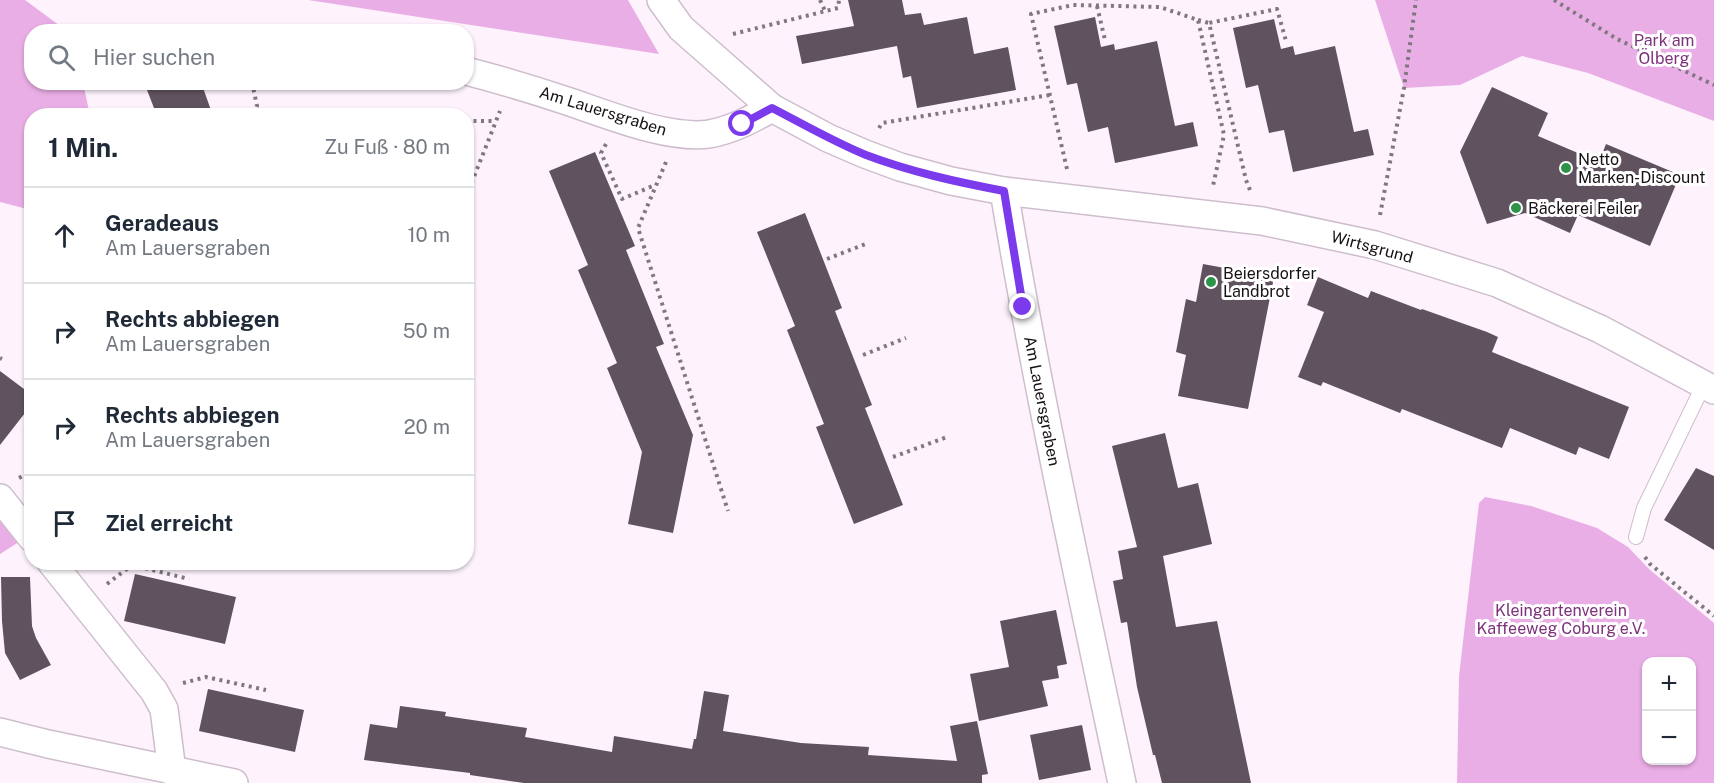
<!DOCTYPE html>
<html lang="de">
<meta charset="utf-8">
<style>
:root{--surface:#fff;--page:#f2f2f3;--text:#1f2937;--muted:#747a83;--line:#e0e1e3}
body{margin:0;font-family:"Public Sans",sans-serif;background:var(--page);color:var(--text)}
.controls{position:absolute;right:18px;bottom:18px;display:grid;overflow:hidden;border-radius:12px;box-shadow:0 2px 4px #0004}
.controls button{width:54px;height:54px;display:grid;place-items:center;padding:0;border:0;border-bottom:2px solid var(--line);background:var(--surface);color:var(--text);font:30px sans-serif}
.stop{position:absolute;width:18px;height:18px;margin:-14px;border:4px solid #7c3aed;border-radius:50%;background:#fff}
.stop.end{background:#7c3aed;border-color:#fff;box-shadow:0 2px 6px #0008}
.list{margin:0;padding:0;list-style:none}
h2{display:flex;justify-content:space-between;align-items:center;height:78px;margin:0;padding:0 24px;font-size:26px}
h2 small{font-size:20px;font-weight:400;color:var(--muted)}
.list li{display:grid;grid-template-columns:39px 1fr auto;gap:18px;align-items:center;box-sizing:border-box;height:96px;padding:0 24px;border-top:2px solid var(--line)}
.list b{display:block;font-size:22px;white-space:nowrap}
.list p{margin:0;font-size:20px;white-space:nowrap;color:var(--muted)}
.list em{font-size:20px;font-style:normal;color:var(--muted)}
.icon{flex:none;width:33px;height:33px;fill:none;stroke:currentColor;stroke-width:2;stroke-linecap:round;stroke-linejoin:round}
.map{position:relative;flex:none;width:1714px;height:783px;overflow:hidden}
.search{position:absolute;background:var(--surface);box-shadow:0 2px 4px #0004;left:24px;top:24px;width:450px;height:66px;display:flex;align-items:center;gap:15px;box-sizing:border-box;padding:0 21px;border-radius:24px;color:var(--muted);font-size:22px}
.panel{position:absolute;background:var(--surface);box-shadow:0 2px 4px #0004;left:24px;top:108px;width:450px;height:462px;border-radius:24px}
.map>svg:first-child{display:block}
.green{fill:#eaaee6;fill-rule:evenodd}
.building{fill:#60525f}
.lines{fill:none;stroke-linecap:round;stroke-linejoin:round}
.lane-casing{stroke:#cebecd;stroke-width:16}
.street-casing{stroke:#cebecd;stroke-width:30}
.path{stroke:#80787f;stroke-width:4;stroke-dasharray:3 4.5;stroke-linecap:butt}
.lane{stroke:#fff;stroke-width:14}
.street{stroke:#fff;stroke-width:27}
.route{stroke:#7c3aed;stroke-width:8}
.poi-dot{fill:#2d9349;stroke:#fff;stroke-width:2}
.labels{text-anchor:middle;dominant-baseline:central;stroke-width:6;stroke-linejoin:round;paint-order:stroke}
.park-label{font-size:16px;fill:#7c317a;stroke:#fff}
.street-label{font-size:16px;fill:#171116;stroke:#fff}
.poi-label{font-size:16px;fill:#171116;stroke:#fff;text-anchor:start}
</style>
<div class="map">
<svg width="1714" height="783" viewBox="0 0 1714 783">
<rect width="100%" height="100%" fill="#fef3fd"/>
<g class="green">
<polygon points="0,0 25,0 67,31 32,32 32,82 83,83 90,115 32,116 31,210 0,202"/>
<polygon points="308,0 628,0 659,54"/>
<polygon points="1375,0 1714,0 1714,121 1588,73 1522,56 1460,85 1404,88"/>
<path d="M 1485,497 L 1531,506 L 1597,528 L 1628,547 L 1649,569 L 1714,623 L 1714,783 L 1457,783 L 1459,676 L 1479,503 ZM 1646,662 L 1692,662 L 1692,760 L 1646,760 Z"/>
<polygon points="0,521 19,542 0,554"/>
</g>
<g class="building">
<polygon points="848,0 902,0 905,15 921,13 924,25 967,17 974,54 1008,47 1016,90 917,108 911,76 903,78 897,46 802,64 796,36 854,26"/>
<polygon points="1095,17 1101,47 1114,44 1115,50 1157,41 1175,126 1193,122 1198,146 1115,163 1108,127 1088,132 1077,83 1067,85 1054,26"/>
<polygon points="1274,19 1281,49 1293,46 1295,55 1335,46 1354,132 1368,129 1374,155 1293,172 1284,130 1269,133 1258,85 1246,88 1233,28"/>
<polygon points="144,82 201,82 213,116 157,116"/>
<polygon points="1492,87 1548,113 1538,136 1599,162 1606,144 1680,175 1650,246 1578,215 1570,233 1525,213 1487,224 1460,152"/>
<polygon points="595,152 635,246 626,250 664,344 656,347 693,435 673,533 628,524 642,452 607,368 617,363 578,270 588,265 549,171"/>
<polygon points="805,213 842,308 835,311 872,405 865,408 903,505 854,524 816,427 824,424 787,330 795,326 757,232"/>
<polygon points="1203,264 1274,277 1248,409 1178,396 1186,355 1176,352 1186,299 1196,302"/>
<polygon points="1318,277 1368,298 1371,291 1421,310 1422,309 1487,332 1498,337 1492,352 1629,407 1609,459 1579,447 1576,455 1510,428 1502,448 1402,409 1400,413 1323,382 1321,386 1298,377 1324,312 1307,305"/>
<polygon points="0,371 32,395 32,404 0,445"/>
<polygon points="1165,433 1178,488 1198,483 1212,544 1163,556 1176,627 1217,621 1251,783 1162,783 1155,755 1153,755 1137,687 1127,622 1121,623 1113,581 1123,579 1118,551 1137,547 1112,446"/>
<polygon points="1696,468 1714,476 1714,550 1664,520"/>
<polygon points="135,574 236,597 225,644 124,621"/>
<polygon points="1,577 30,577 32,626 36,638 51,665 20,680 5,653 2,621"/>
<polygon points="1056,610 1067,664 1057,666 1059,678 1042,681 1048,706 979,721 970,674 1009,667 1000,621"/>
<polygon points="208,689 304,710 295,752 199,731"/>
<polygon points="704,691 729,695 723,731 801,743 869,747 868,755 957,761 950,726 977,721 988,774 982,775 982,783 524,783 470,775 470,773 364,760 370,724 397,728 400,706 446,712 445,716 527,728 525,737 612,752 614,736 692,749 694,739 696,739"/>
<polygon points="1082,725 1091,770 1039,780 1030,735"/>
</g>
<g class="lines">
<g class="lane-casing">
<polyline id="lane" points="1636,537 1644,508 1704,384"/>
</g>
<g class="street-casing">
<g id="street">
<path d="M 661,0 L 681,28 L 772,108 L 828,138 L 865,154 L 900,167 L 951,181 L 1004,191 C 1037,389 1080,586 1122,783"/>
<path d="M 466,71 C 501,80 534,90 567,101 C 606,114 669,140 709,134 C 732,130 752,119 772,108"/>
<polyline points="1004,191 1262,221 1375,245 1497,283 1600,329 1714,390"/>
<polyline points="0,498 32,538"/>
<polyline points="51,562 154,691 164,709 172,771"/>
<polyline points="0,732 48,744 234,783"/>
</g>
</g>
<g class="path">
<polyline points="820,0 825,11"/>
<polyline points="1554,0 1617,39 1714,85"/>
<polyline points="1097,6 1105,40"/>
<polyline points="1198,20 1209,23"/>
<polyline points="733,34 838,8 839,0"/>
<polyline points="252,82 257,106 254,116"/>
<polyline points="466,121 496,121"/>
<polyline points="879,128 882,123 1050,95"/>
<polyline points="606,144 601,153 622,199 655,185"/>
<polyline points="666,162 638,228 728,511"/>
<polyline points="1067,169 1031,14 1073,5 1160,7 1198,20 1224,135 1213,186"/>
<polyline points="1250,190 1246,180 1209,23 1277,9 1286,41"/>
<polyline points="466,197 500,111"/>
<polyline points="1380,215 1404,88 1416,0"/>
<polyline points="827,259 868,243"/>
<polyline points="863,355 906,338"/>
<polyline points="0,358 2,359"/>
<polyline points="893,457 947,437"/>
<polyline points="19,478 32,471"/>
<polyline points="1645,557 1650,564 1714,616"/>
<polyline points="107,584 132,565 189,579"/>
<polyline points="183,683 206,677 266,690"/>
</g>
<use href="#lane" class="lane"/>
<use href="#street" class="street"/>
</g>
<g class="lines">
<path class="route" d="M 742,124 L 772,108 C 803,124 834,142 866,155 C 911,172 957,182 1004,191 L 1023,307"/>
</g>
<g class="poi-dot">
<circle cx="1566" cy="168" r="6"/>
<circle cx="1516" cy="208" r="6"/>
<circle cx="1211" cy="282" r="6"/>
</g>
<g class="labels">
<g class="park-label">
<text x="1664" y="40">Park am<tspan x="1664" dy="18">Ölberg</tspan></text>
<text x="1561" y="610">Kleingartenverein<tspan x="1561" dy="18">Kaffeeweg Coburg e.V.</tspan></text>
</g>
<g class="street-label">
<text transform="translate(603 111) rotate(17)">Am Lauersgraben</text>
<text transform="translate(1372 247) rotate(15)">Wirtsgrund</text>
<text transform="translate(1042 401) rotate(79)">Am Lauersgraben</text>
</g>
<g class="poi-label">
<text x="1578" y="159">Netto<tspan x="1578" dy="18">Marken-Discount</tspan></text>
<text x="1528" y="208">Bäckerei Feiler</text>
<text x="1223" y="273">Beiersdorfer<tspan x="1223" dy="18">Landbrot</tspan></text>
</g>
</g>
</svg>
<div class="controls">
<button>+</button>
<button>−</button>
</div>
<div class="stop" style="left:742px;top:124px"></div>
<div class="stop end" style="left:1023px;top:307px"></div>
<div class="search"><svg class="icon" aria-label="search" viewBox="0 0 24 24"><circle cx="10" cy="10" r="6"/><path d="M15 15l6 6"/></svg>Hier suchen</div>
<section class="panel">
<h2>1 Min.<small>Zu Fuß · 80 m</small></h2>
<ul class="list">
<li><svg class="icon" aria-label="ahead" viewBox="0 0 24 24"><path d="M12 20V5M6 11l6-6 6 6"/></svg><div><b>Geradeaus</b><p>Am Lauersgraben</p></div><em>10 m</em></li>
<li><svg class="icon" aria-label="right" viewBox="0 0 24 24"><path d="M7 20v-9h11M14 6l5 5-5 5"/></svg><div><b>Rechts abbiegen</b><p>Am Lauersgraben</p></div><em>50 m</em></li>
<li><svg class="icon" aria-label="right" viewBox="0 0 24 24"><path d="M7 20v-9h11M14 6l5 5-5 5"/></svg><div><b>Rechts abbiegen</b><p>Am Lauersgraben</p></div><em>20 m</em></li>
<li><svg class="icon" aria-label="arrive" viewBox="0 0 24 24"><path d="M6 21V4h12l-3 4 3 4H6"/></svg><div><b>Ziel erreicht</b></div></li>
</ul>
</section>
</div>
